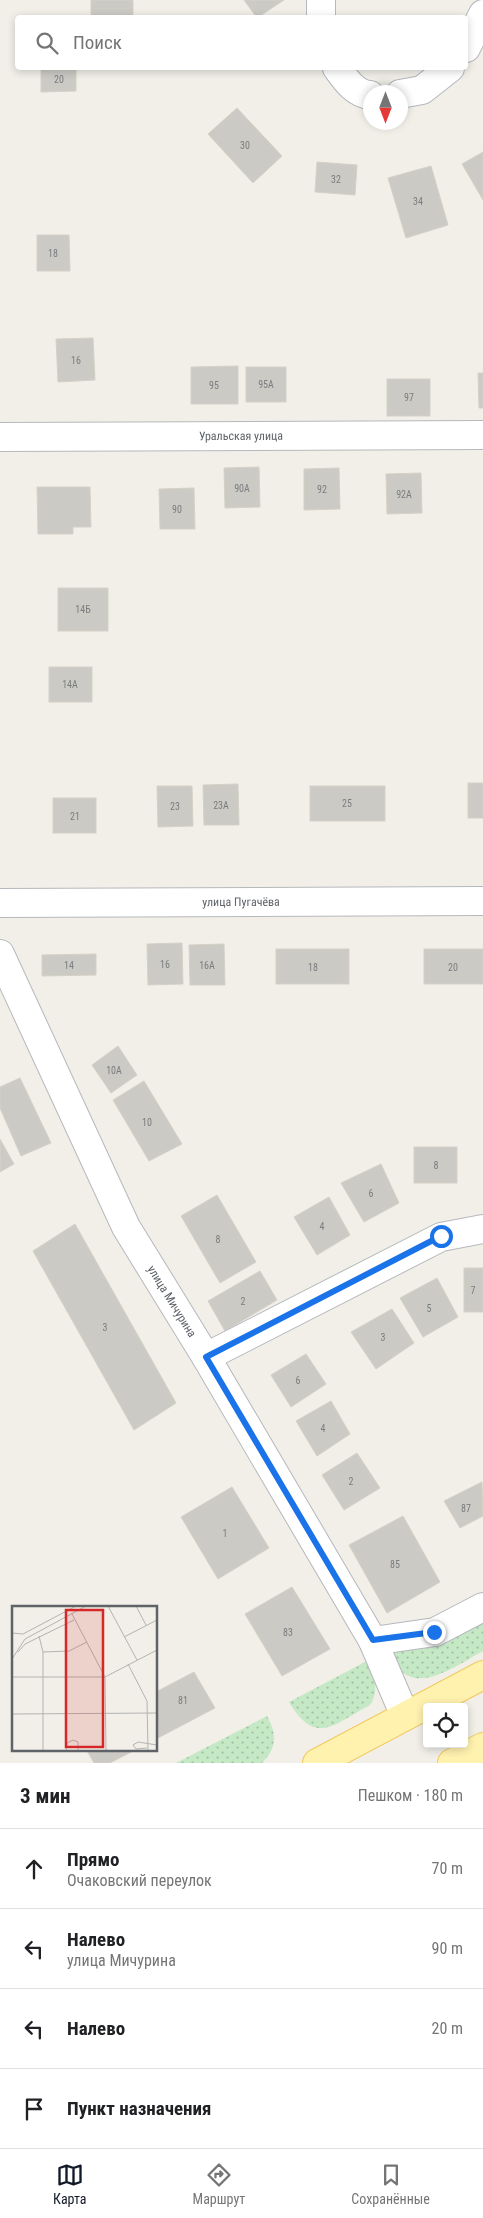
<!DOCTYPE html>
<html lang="ru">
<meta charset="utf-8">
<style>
:root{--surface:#fff;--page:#f2f2f2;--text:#202124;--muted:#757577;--line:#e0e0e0;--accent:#111827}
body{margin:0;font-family:"Roboto Condensed",sans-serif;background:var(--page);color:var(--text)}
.controls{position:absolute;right:15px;bottom:15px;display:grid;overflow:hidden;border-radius:5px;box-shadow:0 2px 8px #0003}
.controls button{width:45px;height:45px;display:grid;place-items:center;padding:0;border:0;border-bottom:1px solid var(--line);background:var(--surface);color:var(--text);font:25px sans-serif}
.compass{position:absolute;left:363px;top:85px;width:45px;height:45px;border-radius:50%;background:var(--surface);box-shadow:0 2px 8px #0003;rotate:180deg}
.stop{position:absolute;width:15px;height:15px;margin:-11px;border:4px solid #1a73e8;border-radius:50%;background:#fff}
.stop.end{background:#1a73e8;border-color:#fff;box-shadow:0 1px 5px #0008}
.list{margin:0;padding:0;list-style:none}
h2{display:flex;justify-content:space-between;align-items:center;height:65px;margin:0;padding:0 20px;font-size:21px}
h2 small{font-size:16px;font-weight:400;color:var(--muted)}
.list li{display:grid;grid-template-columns:32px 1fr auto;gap:15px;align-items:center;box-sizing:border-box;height:80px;padding:0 20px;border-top:1px solid var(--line)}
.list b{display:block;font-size:19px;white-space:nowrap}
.list p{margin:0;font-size:16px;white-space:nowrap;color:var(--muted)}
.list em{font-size:16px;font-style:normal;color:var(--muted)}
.icon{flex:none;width:28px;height:28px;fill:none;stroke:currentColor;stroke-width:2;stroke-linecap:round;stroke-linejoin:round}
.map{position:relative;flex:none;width:483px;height:1763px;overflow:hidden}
.search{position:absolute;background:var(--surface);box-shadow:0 2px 8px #0003;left:15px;right:15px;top:15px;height:55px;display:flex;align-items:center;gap:12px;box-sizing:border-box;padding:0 18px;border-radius:5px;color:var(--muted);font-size:19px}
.sheet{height:385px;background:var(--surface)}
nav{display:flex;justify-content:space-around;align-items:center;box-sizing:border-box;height:70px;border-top:1px solid var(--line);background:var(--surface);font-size:14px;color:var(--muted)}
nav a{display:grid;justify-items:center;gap:2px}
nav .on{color:var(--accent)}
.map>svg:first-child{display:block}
.grass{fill:url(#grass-dots)}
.building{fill:#cccac5;stroke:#d6d1c6}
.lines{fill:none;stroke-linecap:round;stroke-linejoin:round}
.minor-casing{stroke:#b5b8bc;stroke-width:30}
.major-casing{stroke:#f2c960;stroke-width:30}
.minor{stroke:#fff;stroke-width:28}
.major{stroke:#fff2af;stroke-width:28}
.route{stroke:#1a73e8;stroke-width:6}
.labels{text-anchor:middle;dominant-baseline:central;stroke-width:5;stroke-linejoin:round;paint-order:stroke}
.number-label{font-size:10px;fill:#7a7d7f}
.street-label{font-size:12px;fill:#5f6368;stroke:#fff}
.inset-road{fill:none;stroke:#b3b3b1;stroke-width:1}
.view{fill:#d62828;fill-opacity:0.15;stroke:#d62828;stroke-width:2.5}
.inset-edge{fill:none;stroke:#5f6368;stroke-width:2.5}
</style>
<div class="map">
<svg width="483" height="1763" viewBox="0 0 483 1763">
<defs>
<pattern id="grass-dots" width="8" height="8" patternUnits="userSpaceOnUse" patternTransform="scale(1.25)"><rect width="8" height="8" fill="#c5e8c5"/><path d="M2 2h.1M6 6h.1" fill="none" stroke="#a3c0a4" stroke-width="1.8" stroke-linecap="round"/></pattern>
</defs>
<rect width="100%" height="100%" fill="#f1efe8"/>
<g class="grass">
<path d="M 483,1615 L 483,1651 C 462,1662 423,1692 401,1671 C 395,1665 390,1655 386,1648 L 411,1645 L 417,1649 Z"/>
<path d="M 367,1661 C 374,1676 380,1690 370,1705 C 334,1724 316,1747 289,1702 Z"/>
<path d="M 267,1716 C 277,1734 277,1748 262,1763 L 176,1763 Z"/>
</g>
<g class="building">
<rect x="91" y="0" width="42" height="18"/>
<polygon points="244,0 284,0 257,18"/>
<polygon points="41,68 76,68 76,91 41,92"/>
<polygon points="237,108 282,156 253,183 208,134"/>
<polygon points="483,152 483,200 462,164"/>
<polygon points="317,162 357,165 355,195 315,192"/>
<polygon points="431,166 448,225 406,238 388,178"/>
<polygon points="37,235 69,235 70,271 37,271"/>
<polygon points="93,338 95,380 58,382 56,339"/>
<polygon points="238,366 238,404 191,404 191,367"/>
<rect x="246" y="367" width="40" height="35"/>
<polygon points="478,373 483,373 483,408 479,408"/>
<rect x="387" y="379" width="43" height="37"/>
<polygon points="259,467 260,507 225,508 224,468"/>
<polygon points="339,468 340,509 304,510 304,469"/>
<polygon points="421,473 422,513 387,514 386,474"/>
<polygon points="37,487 90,487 91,527 73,527 73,534 38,534"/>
<polygon points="194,488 195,529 160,529 159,489"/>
<rect x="58" y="588" width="50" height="43"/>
<rect x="49" y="667" width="43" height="35"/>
<rect x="468" y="783" width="15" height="35"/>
<polygon points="238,784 239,825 204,825 203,785"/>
<polygon points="157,786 192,786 193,826 158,827"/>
<rect x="310" y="786" width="75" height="35"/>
<rect x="53" y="798" width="43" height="35"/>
<polygon points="182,943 183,984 148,985 147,944"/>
<polygon points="224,944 225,985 190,985 189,945"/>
<rect x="276" y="949" width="73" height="35"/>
<rect x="424" y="949" width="59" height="35"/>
<polygon points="96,954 96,975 42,976 42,955"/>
<polygon points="118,1046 137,1075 111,1093 92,1065"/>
<polygon points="20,1078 51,1143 21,1156 0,1108 0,1087"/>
<polygon points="144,1081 182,1144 149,1161 113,1100"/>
<polygon points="0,1139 14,1164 0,1172"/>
<rect x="414" y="1147" width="43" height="36"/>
<polygon points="381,1164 399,1203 364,1222 341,1183"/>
<polygon points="217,1195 256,1262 220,1283 181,1216"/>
<polygon points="329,1197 350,1235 317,1255 294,1217"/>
<polygon points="75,1224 176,1403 134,1430 33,1251"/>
<rect x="464" y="1268" width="19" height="44"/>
<polygon points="260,1271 277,1300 225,1331 208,1301"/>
<polygon points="437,1278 458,1317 423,1337 400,1298"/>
<polygon points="392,1309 414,1343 376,1369 351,1332"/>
<polygon points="306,1354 326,1384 291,1407 271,1375"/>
<polygon points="331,1401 350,1434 317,1456 296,1421"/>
<polygon points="357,1453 380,1488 344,1510 322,1475"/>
<polygon points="482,1482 483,1516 460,1528 444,1501"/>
<polygon points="232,1487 269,1548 218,1579 181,1517"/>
<polygon points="403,1516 440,1582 387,1613 349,1545"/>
<polygon points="292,1587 330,1649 282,1676 245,1614"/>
<polygon points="194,1672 215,1708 156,1739 156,1692"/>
<polygon points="86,1749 137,1749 110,1763 94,1763"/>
</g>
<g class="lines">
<g class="minor-casing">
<g id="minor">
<polyline points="321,18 321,0"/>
<polyline points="466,48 483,14"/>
<path d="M 337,68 C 345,79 355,94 370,95"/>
<polyline points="400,94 422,90 450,68"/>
<path id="s1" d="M 0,437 L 483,435"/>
<path id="s2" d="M 0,903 L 483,901"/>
<path id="s3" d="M 0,954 L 126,1227 L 206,1357 L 373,1641 L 405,1716"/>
<polyline points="206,1357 441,1237 483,1229"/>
<polyline points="373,1641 435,1632 483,1607"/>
</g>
</g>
<g class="major-casing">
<g id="major">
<polyline points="317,1763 483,1675"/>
<polyline points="452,1763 483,1747"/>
</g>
</g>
<use href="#minor" class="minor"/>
<use href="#major" class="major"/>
</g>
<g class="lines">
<polyline class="route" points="434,1632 373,1640 206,1357 441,1236"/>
</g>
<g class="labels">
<g class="number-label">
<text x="59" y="79">20</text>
<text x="245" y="145">30</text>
<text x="336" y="179">32</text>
<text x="418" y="201">34</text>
<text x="53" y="253">18</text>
<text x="76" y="360">16</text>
<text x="266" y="384">95А</text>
<text x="214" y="385">95</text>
<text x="409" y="397">97</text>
<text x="242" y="488">90А</text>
<text x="322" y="489">92</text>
<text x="404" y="494">92А</text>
<text x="177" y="509">90</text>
<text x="83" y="609">14Б</text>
<text x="70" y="684">14А</text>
<text x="347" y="803">25</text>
<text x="221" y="805">23А</text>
<text x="175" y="806">23</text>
<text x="75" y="816">21</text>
<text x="165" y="964">16</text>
<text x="69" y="965">14</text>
<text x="207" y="965">16А</text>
<text x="313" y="967">18</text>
<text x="453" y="967">20</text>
<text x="114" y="1070">10А</text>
<text x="147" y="1122">10</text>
<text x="436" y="1165">8</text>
<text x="371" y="1193">6</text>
<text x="322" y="1226">4</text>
<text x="218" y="1239">8</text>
<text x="473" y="1290">7</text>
<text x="243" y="1301">2</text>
<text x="429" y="1308">5</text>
<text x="105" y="1327">3</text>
<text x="383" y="1337">3</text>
<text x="298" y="1380">6</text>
<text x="323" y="1428">4</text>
<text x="351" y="1481">2</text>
<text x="466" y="1508">87</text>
<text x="225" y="1533">1</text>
<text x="395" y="1564">85</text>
<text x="288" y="1632">83</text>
<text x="183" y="1700">81</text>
</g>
<g class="street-label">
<text stroke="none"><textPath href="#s1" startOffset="241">Уральская улица</textPath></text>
<text stroke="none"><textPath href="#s2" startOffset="241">улица Пугачёва</textPath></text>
<text stroke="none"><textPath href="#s3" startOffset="388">улица Мичурина</textPath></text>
</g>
</g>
<g transform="translate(12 1606)">
<rect width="145" height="145" fill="#f1efe8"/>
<path class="inset-road" d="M 96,0 L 125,54M 124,0 L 134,19M 60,8 L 93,71 L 94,145M 0,27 L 11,28 L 64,0M 27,30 L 31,46 L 31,145M 112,31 L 145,14M 6,46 L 13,38 L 62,14M 31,46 L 57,45 L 75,36M 0,53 L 13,33 L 74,0M 116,58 L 135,95 L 136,145M 0,71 L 93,71 L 145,44M 0,108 L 145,107M 135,142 L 124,143 L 121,139 L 126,136 L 145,139M 54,145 L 55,137 L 61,134 L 66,136 L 66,145"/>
<path class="view" d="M 54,4 L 91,4 L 91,141 L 54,141 Z"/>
<rect width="145" height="145" class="inset-edge"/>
</g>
</svg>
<div class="controls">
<button><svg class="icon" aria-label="locate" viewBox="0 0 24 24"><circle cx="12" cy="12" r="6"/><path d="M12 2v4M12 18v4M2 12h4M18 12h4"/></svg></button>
</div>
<svg class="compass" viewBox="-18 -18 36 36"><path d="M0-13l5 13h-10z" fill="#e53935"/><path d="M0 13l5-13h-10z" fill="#757577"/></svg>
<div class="stop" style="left:441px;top:1236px"></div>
<div class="stop end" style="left:434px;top:1632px"></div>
<div class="search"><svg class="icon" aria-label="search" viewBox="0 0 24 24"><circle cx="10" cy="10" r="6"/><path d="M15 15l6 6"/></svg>Поиск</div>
</div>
<section class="sheet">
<h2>3 мин<small>Пешком · 180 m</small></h2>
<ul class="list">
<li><svg class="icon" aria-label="ahead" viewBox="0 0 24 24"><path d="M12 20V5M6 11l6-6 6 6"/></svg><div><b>Прямо</b><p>Очаковский переулок</p></div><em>70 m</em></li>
<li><svg class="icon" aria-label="left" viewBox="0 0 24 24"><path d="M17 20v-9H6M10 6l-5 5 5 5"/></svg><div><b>Налево</b><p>улица Мичурина</p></div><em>90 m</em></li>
<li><svg class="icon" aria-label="left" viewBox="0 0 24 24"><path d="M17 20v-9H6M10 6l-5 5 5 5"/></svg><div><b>Налево</b></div><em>20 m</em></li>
<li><svg class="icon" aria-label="arrive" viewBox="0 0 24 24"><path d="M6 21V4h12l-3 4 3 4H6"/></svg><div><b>Пункт назначения</b></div></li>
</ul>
</section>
<nav>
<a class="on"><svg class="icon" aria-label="map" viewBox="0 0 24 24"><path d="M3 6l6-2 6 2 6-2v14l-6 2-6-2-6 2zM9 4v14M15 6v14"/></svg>Карта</a>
<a><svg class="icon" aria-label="directions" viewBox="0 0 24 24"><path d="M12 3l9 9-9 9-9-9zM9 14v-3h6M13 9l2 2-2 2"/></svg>Маршрут</a>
<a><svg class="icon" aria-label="saved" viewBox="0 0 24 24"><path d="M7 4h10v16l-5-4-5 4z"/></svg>Сохранённые</a>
</nav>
